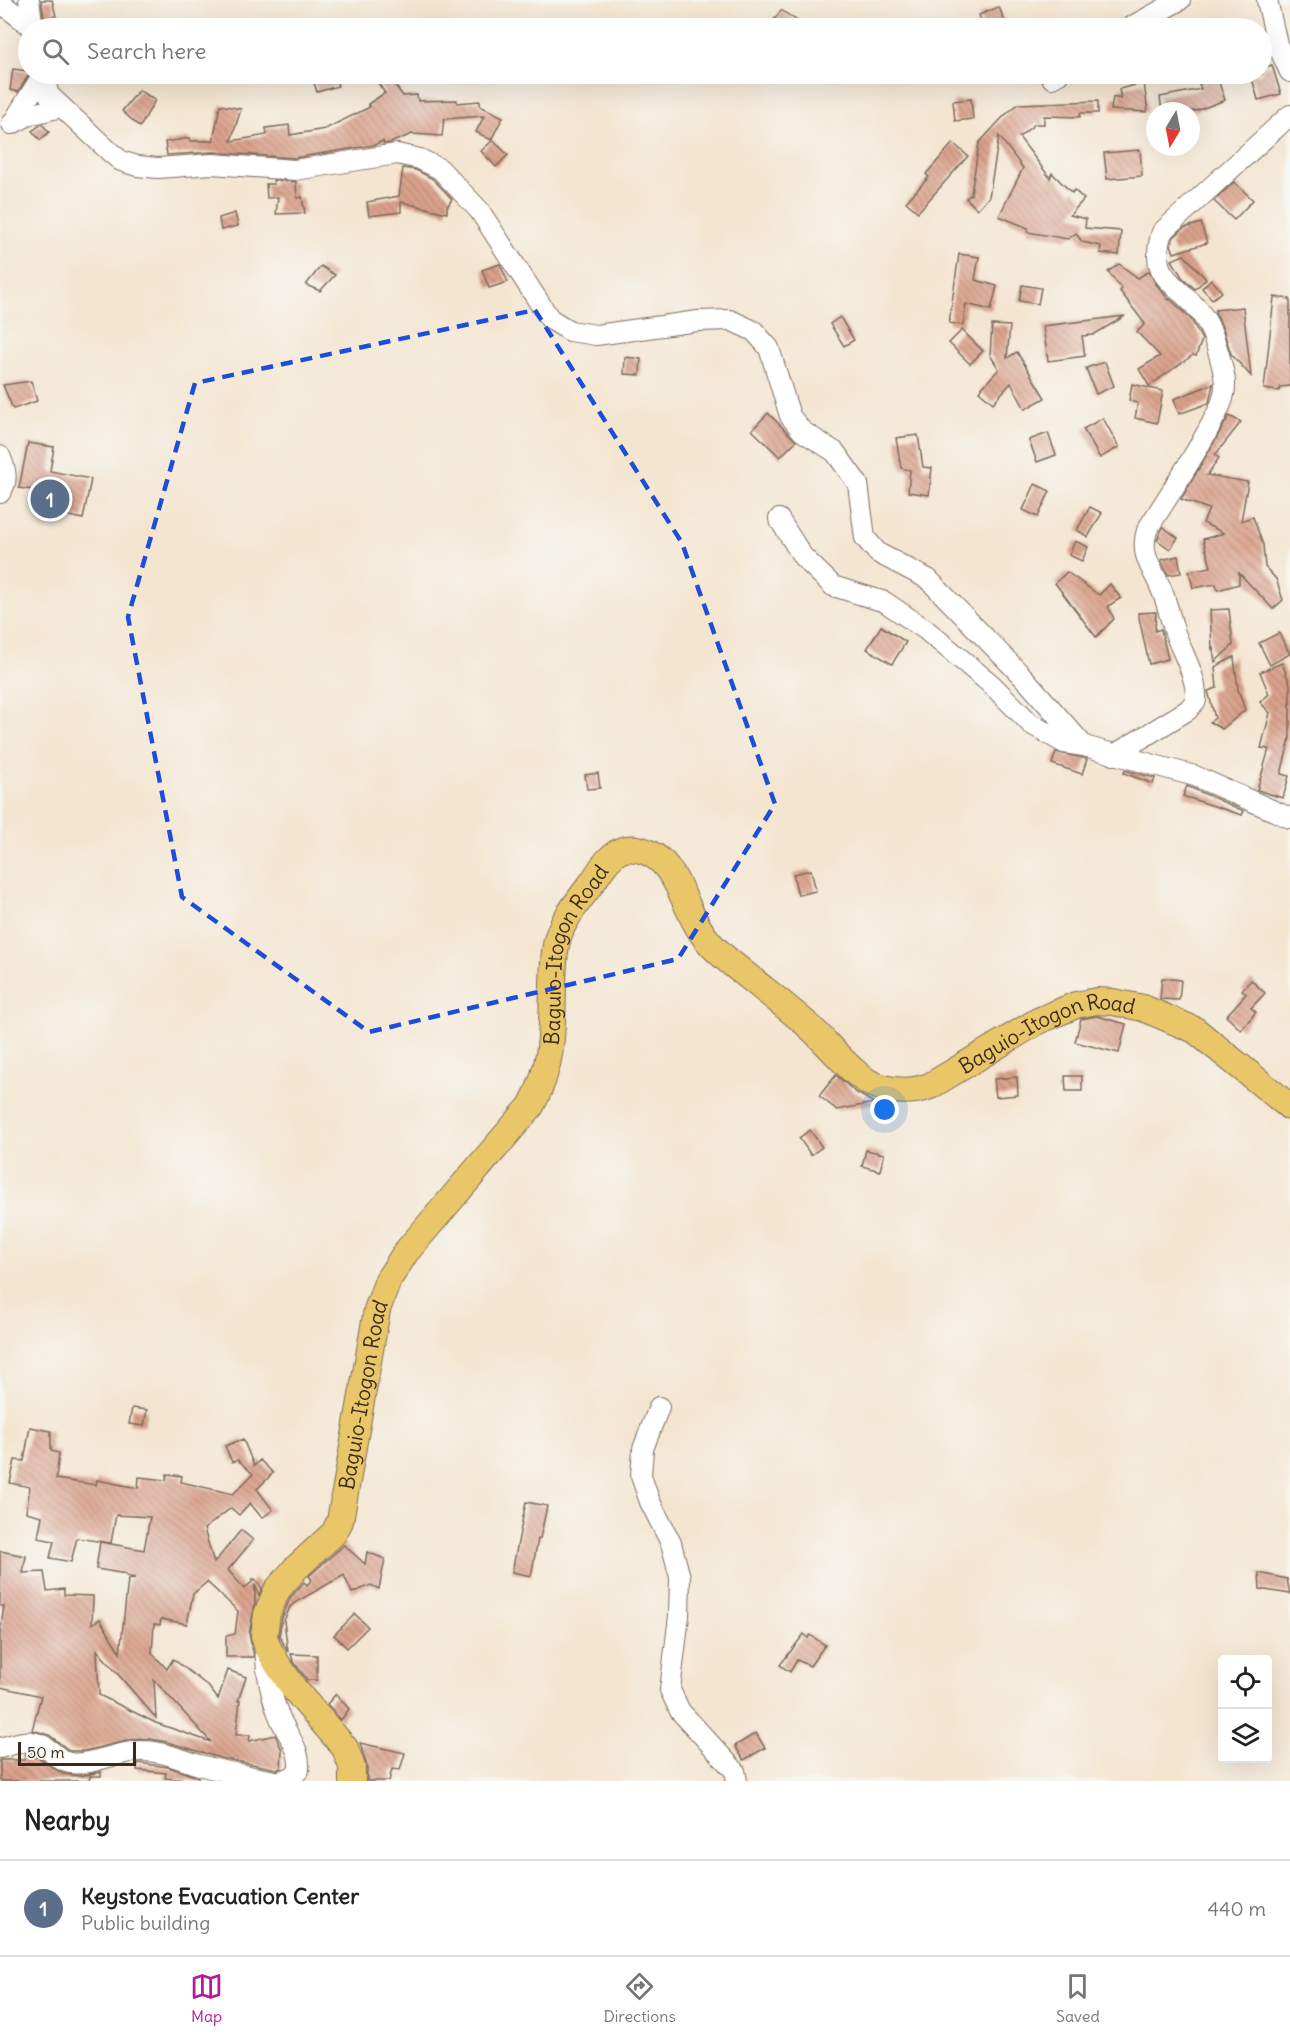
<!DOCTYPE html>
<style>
:root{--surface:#fff;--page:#f6f6f6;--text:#222;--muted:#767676;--line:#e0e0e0;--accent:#b5179e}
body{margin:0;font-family:Delius,sans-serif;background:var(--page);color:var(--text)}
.controls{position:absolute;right:18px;bottom:18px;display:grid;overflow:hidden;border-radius:6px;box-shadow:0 6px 24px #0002}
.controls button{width:54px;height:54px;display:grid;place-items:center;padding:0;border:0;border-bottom:2px solid var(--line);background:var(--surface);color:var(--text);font:30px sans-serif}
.compass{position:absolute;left:1146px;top:102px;width:54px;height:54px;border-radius:50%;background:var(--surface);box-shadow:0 6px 24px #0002;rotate:190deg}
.scale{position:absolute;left:18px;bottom:15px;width:118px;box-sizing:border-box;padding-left:6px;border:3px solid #3b2a1e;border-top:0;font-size:16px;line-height:21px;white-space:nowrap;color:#3b2a1e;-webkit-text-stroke:4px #f6f6f2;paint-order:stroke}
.you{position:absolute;left:885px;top:1110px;width:21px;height:21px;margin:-15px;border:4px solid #fff;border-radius:50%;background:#1a73e8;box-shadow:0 0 0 9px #1a73e833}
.badge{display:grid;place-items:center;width:39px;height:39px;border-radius:50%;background:var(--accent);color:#fff;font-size:20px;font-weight:700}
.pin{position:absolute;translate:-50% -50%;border:3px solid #fff;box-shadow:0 2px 6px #0006}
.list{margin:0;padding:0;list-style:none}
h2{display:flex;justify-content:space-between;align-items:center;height:78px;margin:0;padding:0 24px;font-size:26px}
h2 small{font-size:20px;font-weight:400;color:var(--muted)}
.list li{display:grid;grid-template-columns:39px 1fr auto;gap:18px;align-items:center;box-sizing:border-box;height:96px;padding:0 24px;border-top:2px solid var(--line)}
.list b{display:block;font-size:22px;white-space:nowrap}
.list p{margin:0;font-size:20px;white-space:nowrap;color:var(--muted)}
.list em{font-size:20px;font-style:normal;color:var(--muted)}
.icon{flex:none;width:33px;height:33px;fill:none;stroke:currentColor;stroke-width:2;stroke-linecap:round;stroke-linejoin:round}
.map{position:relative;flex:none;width:1290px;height:1781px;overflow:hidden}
.search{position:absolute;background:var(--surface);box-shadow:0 6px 24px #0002;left:18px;right:18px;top:18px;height:66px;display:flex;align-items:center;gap:15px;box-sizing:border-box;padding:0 21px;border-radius:33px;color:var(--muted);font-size:22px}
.sheet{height:174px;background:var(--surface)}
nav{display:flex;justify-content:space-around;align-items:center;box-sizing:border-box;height:84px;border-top:2px solid var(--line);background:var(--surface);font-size:16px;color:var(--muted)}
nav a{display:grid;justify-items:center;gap:3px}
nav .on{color:var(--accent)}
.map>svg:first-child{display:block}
.building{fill:url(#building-back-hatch);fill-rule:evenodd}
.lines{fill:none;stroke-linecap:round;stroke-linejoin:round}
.minor-casing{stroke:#7c6b5c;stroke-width:22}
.major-casing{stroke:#7c6b5c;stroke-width:28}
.minor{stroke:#fff;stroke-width:20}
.major{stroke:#e9c769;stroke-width:26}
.marked{fill:none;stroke:#1d4ed8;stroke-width:4.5;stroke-dasharray:12 8;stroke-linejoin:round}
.labels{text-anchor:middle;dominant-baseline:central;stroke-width:4.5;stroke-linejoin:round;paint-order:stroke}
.street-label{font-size:21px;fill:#3b2a1e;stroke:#f6f6f2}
</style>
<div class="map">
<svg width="1290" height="1781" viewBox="0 0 1290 1781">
<defs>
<pattern id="building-back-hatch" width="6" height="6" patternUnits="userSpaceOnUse" patternTransform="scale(1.5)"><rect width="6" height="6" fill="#dba28c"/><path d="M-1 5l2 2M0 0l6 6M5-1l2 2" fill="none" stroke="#b38472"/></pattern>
</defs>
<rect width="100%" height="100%" fill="#f6f6f2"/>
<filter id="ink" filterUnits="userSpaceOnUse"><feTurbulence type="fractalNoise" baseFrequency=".0167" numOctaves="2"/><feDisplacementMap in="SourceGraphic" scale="12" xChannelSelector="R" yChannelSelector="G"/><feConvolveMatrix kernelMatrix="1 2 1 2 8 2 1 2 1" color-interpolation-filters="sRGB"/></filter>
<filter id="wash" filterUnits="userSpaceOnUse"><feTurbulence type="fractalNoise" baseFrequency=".008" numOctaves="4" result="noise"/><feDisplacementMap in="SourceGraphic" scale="24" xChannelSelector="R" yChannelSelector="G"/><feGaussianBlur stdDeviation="1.35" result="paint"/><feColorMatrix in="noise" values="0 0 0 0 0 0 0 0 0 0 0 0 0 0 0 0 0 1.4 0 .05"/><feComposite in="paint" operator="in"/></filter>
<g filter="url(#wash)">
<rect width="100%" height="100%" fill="#f4e5d0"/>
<g id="blocks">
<g class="building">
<polygon points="41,0 52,0 56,16 44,19"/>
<polygon points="999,7 1006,25 997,28 984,28 979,15"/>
<polygon points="781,10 808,28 768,28"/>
<polygon points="1272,65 1281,94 1258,100 1251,74 1262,74 1262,68"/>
<polygon points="13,69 28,71 28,76 18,92 10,90"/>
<polygon points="311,74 334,74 338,86 317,92"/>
<polygon points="383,74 387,74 403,96 417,95 418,101 457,100 457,103 480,101 480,106 503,117 491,140 476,132 484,116 444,119 442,136 412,134 390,143 384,144 383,141 374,145 294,158 213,152 167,155 165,142 190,138 190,141 213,141 220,105 241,109 231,141 267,135 266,128 289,125 290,135 325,129 370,107 368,104 385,93 375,79"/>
<polygon points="1217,77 1225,100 1196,111 1162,111 1160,97 1201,89 1199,84"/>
<polygon points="1144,83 1147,105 1148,106 1147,112 1111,110 1113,97 1121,99 1119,89"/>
<polygon points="139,90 155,100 140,127 122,111"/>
<polygon points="971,99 973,119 955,121 953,101"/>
<polygon points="1098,101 1098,113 1080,113 1080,117 1044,116 1044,124 1035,124 1019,137 1050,178 1052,173 1072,193 1074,190 1084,199 1070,215 1086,219 1085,228 1121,231 1119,255 1100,253 1101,246 1082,242 1076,233 1068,239 1027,232 1028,228 999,216 1023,168 999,136 989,197 977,209 966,198 971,194 979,143 1004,116 1018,104"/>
<polygon points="42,124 49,132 40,140 32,131"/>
<polygon points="493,140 508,155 496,167 481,151"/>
<polygon points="953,143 968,156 918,212 906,202 929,177 926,174"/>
<polygon points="1140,150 1142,176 1107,179 1104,153"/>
<polygon points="403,168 416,170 433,179 452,199 447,207 447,213 401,202 401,212 369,216 367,202 399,196"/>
<polygon points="273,180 296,182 297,198 302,197 305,213 276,214 278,197 267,198 266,184 274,184"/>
<polygon points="1234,182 1253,200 1234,220 1214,201"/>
<polygon points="235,213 238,226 221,230 219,218"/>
<polygon points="1201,223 1207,243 1174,253 1171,245 1173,238 1184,228"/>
<polygon points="959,254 979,257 975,280 997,286 991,310 966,304 963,325 949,323"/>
<polygon points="1184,255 1206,279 1195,289 1182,277 1172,260"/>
<polygon points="500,264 508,282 489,288 482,270"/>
<polygon points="1119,264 1138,278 1149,271 1156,284 1169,300 1170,299 1191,319 1202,340 1196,356 1193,355 1149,386 1139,369 1160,356 1137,332 1145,324 1120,291 1122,289 1108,272"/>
<polygon points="321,266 335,275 320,291 306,285"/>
<polygon points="1211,279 1222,292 1212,299 1202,288"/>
<polygon points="1022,285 1041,288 1038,304 1019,301"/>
<polygon points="1274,297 1290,299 1290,386 1280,387 1279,391 1264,389"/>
<polygon points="1243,307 1251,376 1231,354 1223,329 1215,312 1215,310"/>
<polygon points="1125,316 1093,335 1082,336 1085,356 1048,361 1043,326"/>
<polygon points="840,317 854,340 844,346 830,324"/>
<polygon points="992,325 1010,326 1007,358 1017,352 1045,398 1025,409 1011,383 993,403 979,391 999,369 990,355"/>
<polygon points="962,330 983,351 970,364 949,343"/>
<polygon points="625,357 641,359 640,375 624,374"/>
<polygon points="1105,362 1114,386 1096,394 1086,368"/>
<polygon points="31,381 37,401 13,409 3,385"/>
<polygon points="1132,384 1163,391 1157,423 1135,418 1138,403 1129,401"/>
<polygon points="1213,384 1209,403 1179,414 1174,399"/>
<polygon points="768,413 796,441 780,457 752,430"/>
<polygon points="1229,416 1241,422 1215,455 1219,458 1207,475 1248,482 1241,521 1253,517 1263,545 1265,567 1276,579 1283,600 1273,609 1239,573 1239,584 1218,590 1216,584 1193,588 1189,571 1211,567 1203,539 1224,533 1203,523 1209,509 1181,499"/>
<polygon points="1103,418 1119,447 1100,458 1083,429"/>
<polygon points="1048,433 1056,455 1037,462 1029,440"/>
<polygon points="918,435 923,467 932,468 929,495 908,492 910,470 901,468 896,438"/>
<polygon points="28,443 54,447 50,471 91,479 83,519 60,514 64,494 19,488"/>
<polygon points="1035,484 1050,491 1038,517 1023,510"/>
<polygon points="1090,507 1102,513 1088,537 1077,530"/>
<polygon points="1163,527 1178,538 1170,549 1157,540"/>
<polygon points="1075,541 1088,547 1082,561 1069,555"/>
<polygon points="1178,556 1181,573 1168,575 1161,560"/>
<polygon points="1067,572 1099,595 1110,584 1121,598 1108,606 1114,619 1096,637 1055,583"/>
<polygon points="1229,609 1233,645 1215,662 1213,648 1212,649 1210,610"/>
<polygon points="1156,612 1155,631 1161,629 1168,659 1149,664 1138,613"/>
<polygon points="881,626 906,642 892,664 867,649"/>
<polygon points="1279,633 1290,654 1270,665 1259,643"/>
<polygon points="1234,657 1238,689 1245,710 1222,729 1210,722 1215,718 1208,691 1217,688 1215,667"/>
<polygon points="1282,663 1290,684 1290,738 1281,774 1289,776 1283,798 1257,790 1269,749 1261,748 1270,713 1260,702 1269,694 1260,672"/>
<polygon points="1056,752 1087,759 1082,774 1052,764"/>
<polygon points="1125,770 1155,778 1153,784 1124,773"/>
<polygon points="598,773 600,788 587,789 585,775"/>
<polygon points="1187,786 1244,811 1242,815 1183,796"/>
<polygon points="811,870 816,891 798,895 793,874"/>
<polygon points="1162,978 1181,980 1179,1000 1160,999"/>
<polygon points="1251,980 1265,993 1251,1008 1256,1012 1241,1030 1226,1016 1246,994 1242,990"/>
<polygon points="1097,1016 1126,1024 1119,1053 1075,1042 1081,1019"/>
<polygon points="836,1075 855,1092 874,1103 837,1110 819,1096"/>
<polygon points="1065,1076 1082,1076 1082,1091 1066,1091"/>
<polygon points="1017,1077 1018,1095 996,1097 994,1079"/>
<polygon points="810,1130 822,1147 811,1155 799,1138"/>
<polygon points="866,1150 884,1154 880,1171 862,1166"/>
<polygon points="132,1408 147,1410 144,1426 129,1424"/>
<path d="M 30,1427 L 51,1431 L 51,1451 L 59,1453 L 56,1479 L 96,1485 L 97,1480 L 138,1488 L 139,1477 L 166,1480 L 167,1474 L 182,1476 L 181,1482 L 233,1494 L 253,1474 L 238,1460 L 232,1462 L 225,1446 L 243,1439 L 254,1466 L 260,1460 L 273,1473 L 257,1489 L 273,1510 L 262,1518 L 250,1503 L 239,1515 L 231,1508 L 204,1529 L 214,1563 L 241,1530 L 253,1540 L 228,1570 L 244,1589 L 253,1581 L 252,1579 L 255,1579 L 262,1588 L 259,1595 L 255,1585 L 255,1604 L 249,1634 L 254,1657 L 226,1657 L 226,1636 L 235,1634 L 238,1611 L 207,1582 L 193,1594 L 187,1624 L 161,1619 L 160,1625 L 154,1624 L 152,1653 L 167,1669 L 173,1659 L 208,1686 L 218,1699 L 228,1670 L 246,1677 L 238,1701 L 240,1701 L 236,1735 L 250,1735 L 249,1741 L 275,1735 L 282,1750 L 281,1768 L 277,1769 L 221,1758 L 167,1742 L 150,1739 L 131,1740 L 84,1751 L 70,1751 L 49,1735 L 32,1730 L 41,1696 L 0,1687 L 0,1633 L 4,1606 L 0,1606 L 0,1551 L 26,1556 L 23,1573 L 44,1572 L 47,1591 L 64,1589 L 64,1595 L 93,1596 L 92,1624 L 100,1619 L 120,1653 L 128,1579 L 135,1578 L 126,1576 L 126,1574 L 96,1569 L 100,1542 L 144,1550 L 150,1517 L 116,1515 L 111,1543 L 77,1538 L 71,1562 L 50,1558 L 54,1541 L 38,1538 L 42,1516 L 26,1512 L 30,1487 L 10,1483 L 15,1460 L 24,1461 ZM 97,1650 L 156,1718 L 154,1680 L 211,1742 L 156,1723 L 99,1695 Z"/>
<polygon points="526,1502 547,1506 540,1539 538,1539 531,1576 512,1572"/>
<polygon points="344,1545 365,1564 367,1552 385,1559 379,1589 371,1585 352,1593 344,1575 296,1602 290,1607 284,1621 288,1652 279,1635 282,1618 290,1598 304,1582 307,1585 312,1580 309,1576"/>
<polygon points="1259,1573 1287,1579 1290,1594 1260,1589"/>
<polygon points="355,1614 368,1627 347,1648 334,1635"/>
<polygon points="804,1634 808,1638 810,1635 825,1645 810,1666 797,1660 790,1672 780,1665"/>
<polygon points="291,1654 317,1655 317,1680 307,1680 293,1661"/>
<polygon points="336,1694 349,1709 341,1720 327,1704"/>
<polygon points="756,1733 765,1748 744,1760 735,1746"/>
<polygon points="360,1743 405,1753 400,1770 392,1769 389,1781 367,1781 367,1767"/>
<polygon points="26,1754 38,1757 63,1774 79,1776 101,1772 101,1776 90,1776 89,1781 0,1781 0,1760 24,1760"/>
<polygon points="138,1763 168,1767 198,1777 198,1781 165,1778 166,1773 137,1770"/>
</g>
</g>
</g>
<g filter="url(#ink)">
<use href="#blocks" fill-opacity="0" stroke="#7c6b5c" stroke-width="1.5"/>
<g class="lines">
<g class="minor-casing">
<g id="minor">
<polyline points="29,0 33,28"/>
<polyline points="1267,0 1277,44 1290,72"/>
<polyline points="0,2 33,28"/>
<polyline points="1129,28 1180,0"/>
<polyline points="43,74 49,95 109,151 121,161 137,166 158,168 212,164 295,170 397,154 420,159 440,169 479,210 550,319 570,331 596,335 698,321 730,320 754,331 769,348 790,416 802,431 835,452 858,484 865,538 878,553 928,579 1026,680 1084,746 1195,776 1290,818"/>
<polyline points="1052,78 1059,74"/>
<polyline points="12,124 43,74"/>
<polyline points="12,124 29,115 61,107"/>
<path d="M 0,456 C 6,469 9,481 0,493"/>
<polyline points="779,519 803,557 833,586 885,602 926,630 992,685 1031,724 1064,743 1084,746"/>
<path d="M 1114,755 L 1188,710 L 1196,700 C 1197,675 1182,654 1174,630 C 1170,617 1167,603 1162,591 C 1153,568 1139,556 1147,530 C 1167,498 1189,465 1207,432 C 1213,420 1222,407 1224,394 C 1227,383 1223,369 1220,358 C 1215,341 1211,326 1200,312 C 1176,281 1147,279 1162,232 L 1290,115"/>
<polyline points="659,1407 643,1449 641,1476 650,1502 671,1543 680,1577 679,1616 670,1690 680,1711 735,1771 737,1781"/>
<path d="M 265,1645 C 266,1670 270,1695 280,1718 C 288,1737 301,1749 299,1770 L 292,1777 L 280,1781"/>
<path d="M 0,1748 C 21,1742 32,1736 51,1751 C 57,1756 62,1762 70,1763 C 89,1767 120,1750 142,1751 C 162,1751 180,1759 199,1765 C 224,1772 250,1776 275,1781"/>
</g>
</g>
<g class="major-casing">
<g id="major">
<path id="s1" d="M 352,1781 L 352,1767 L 345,1748 L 295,1690 L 278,1665 L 267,1646 L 264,1636 L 267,1614 L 277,1590 L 295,1569 L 334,1533 L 340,1521 L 377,1310 L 388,1280 L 406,1252 L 531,1106 C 554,1065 552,1028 553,983 C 554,968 553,952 558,937 C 564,917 582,897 594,880 C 601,869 612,851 626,849 C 639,847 653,853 663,863 C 683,885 688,918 708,941 C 719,954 732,964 745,974 C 767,992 791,1010 812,1029 C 828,1044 853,1075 872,1084 C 891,1092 911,1093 930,1086 L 1038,1021 L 1076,1005 L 1097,1001 L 1113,1002 L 1143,1008 L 1195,1030 L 1290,1107"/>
</g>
</g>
<use href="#minor" class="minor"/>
<use href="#major" class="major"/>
</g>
</g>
<path class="marked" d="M 535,310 L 682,543 L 775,804 L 678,959 L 369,1032 L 182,897 L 128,617 L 195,383 Z"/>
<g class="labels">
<g class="street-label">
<text stroke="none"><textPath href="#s1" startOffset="948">Baguio-Itogon Road</textPath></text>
<text stroke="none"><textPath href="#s1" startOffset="1614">Baguio-Itogon Road</textPath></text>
<text stroke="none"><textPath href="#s1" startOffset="444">Baguio-Itogon Road</textPath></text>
</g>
</g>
</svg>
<div class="controls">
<button><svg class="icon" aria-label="locate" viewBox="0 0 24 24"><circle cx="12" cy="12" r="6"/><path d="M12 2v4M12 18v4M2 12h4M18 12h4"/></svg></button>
<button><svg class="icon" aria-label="layers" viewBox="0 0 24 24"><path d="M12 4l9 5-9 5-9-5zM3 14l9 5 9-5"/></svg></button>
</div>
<svg class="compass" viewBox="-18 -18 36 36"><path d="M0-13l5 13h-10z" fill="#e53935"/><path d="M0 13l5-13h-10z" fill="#767676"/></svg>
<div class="scale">50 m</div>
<div class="you"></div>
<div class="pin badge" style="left:50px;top:499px;background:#5c6f8a">1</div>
<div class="search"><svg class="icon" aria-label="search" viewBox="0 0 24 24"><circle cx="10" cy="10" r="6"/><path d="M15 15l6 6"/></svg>Search here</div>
</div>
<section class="sheet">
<h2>Nearby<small></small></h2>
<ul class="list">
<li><span class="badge" style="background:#5c6f8a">1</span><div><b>Keystone Evacuation Center</b><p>Public building</p></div><em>440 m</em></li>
</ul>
</section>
<nav>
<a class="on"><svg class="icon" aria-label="map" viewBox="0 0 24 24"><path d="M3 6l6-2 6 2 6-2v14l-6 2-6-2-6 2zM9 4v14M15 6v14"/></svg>Map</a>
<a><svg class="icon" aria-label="directions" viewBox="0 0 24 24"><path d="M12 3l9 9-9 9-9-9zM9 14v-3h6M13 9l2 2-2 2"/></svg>Directions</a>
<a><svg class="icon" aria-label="saved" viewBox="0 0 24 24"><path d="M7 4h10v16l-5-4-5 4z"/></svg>Saved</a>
</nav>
